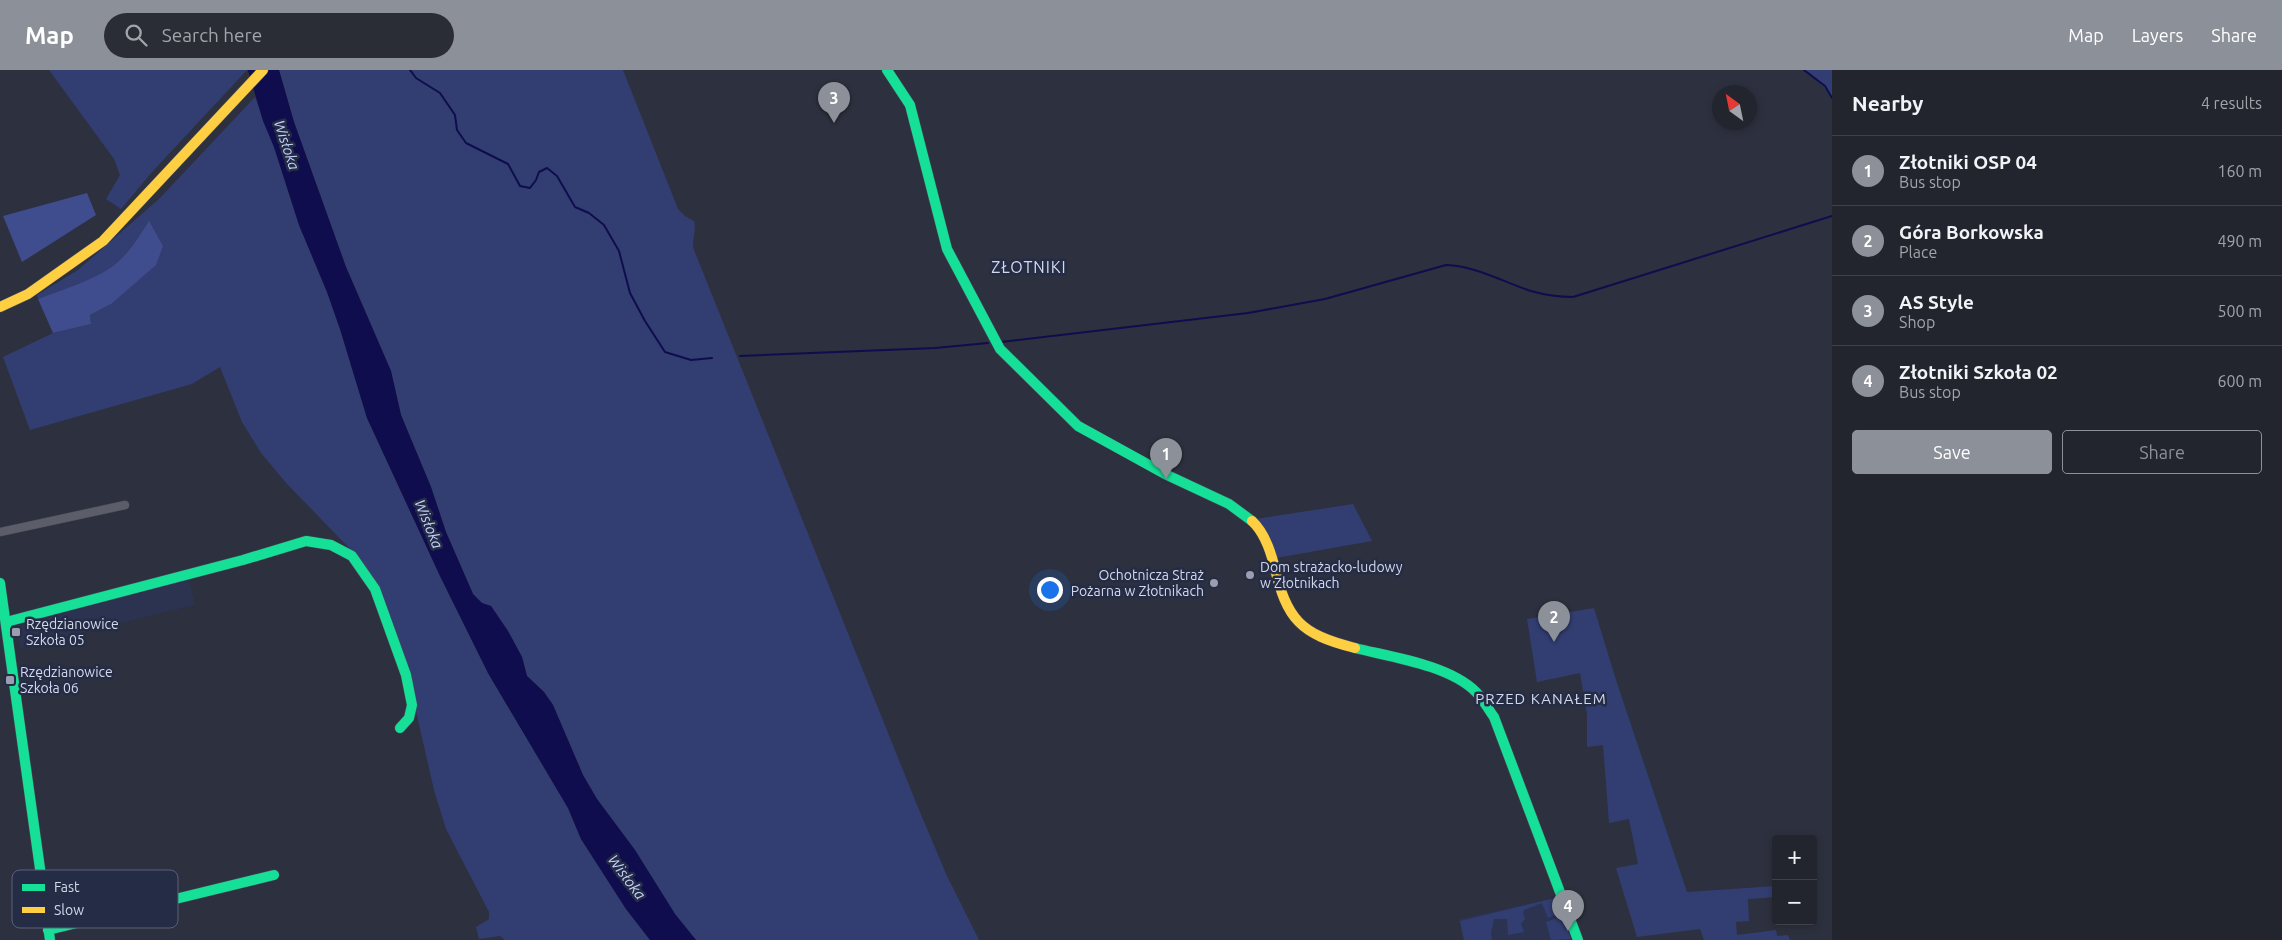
<!DOCTYPE html>
<meta charset="utf-8">
<style>
:root{--surface:#22242e;--page:#2a2c36;--text:#f1f3f6;--muted:#a2a4aa;--line:#3f414a;--accent:#8c9099}
body{margin:0;font-family:Ubuntu,sans-serif;background:var(--page);color:var(--text)}
.controls{position:absolute;right:15px;bottom:15px;display:grid;overflow:hidden;border-radius:5px;box-shadow:0 2px 8px #0003}
.controls button{width:45px;height:45px;display:grid;place-items:center;padding:0;border:0;border-bottom:1px solid var(--line);background:var(--surface);color:var(--text);font:25px sans-serif}
.compass{position:absolute;left:1712px;top:15px;width:45px;height:45px;border-radius:50%;background:var(--surface);box-shadow:0 2px 8px #0003;rotate:327deg}
.you{position:absolute;left:1049px;top:519px;width:18px;height:18px;margin:-12px;border:4px solid #fff;border-radius:50%;background:#1a73e8;box-shadow:0 0 0 8px #1a73e833}
.badge{display:grid;place-items:center;width:32px;height:32px;border-radius:50%;background:var(--accent);color:#fff;font-size:16px;font-weight:700}
.pin{position:absolute;translate:-50% -41px;filter:drop-shadow(0 1px 2px #0008)}
.pin::after{content:'';position:absolute;top:26px;width:18px;height:15px;background:inherit;clip-path:polygon(0 0,100% 0,50% 100%)}
.list{margin:0;padding:0;list-style:none}
h2{display:flex;justify-content:space-between;align-items:center;height:65px;margin:0;padding:0 20px;font-size:21px}
h2 small{font-size:16px;font-weight:400;color:var(--muted)}
.list li{display:grid;grid-template-columns:32px 1fr auto;gap:15px;align-items:center;box-sizing:border-box;height:70px;padding:0 20px;border-top:1px solid var(--line)}
.list b{display:block;font-size:19px;white-space:nowrap}
.list p{margin:0;font-size:16px;white-space:nowrap;color:var(--muted)}
.list em{font-size:16px;font-style:normal;color:var(--muted)}
.actions{display:flex;gap:10px;padding:15px 20px}
.actions a{flex:1;padding:11px 0;border:1px solid var(--accent);border-radius:5px;text-align:center;font-size:18px;color:var(--accent)}
.actions .main{background:var(--accent);color:#fff}
.icon{flex:none;width:28px;height:28px;fill:none;stroke:currentColor;stroke-width:2;stroke-linecap:round;stroke-linejoin:round}
.map{position:relative;flex:none;width:1832px;height:870px;overflow:hidden}
header{display:flex;align-items:center;gap:30px;box-sizing:border-box;height:70px;padding:0 25px;background:var(--accent);color:#fff}
header strong{font-size:24px}
nav{display:flex;gap:28px;margin-inline-start:auto;font-size:18px}
.search{width:350px;height:45px;background:var(--page);display:flex;align-items:center;gap:12px;box-sizing:border-box;padding:0 18px;border-radius:28px;color:var(--muted);font-size:19px}
main{display:flex}
aside{flex:1;background:var(--surface)}
.map>svg:first-child{display:block}
.built{fill:#2b3351}
.green{fill:#323e72}
.forest{fill:#3f4d8e}
.water{fill:#0f0d4d}
.lines{fill:none;stroke-linecap:round;stroke-linejoin:round}
.stream{stroke:#0f0d4d;stroke-width:2}
.street-casing{stroke:#484c58;stroke-width:9}
.fast-casing{stroke:#484c58;stroke-width:11}
.slow-casing{stroke:#484c58;stroke-width:11}
.street{stroke:#5b5e68;stroke-width:8}
.fast{stroke:#16e098;stroke-width:10}
.slow{stroke:#ffcf43;stroke-width:10}
.poi-dot{fill:#9a9eae;stroke:#252c46;stroke-width:2}
.labels{text-anchor:middle;dominant-baseline:central;stroke-width:5;stroke-linejoin:round;paint-order:stroke}
.poi-label{font-size:14px;fill:#d4d9ea;stroke:#252c46;text-anchor:start}
.water-label{font-size:15px;font-style:italic;fill:#c4d1fb;stroke:#252c46}
.neighbourhood-label{font-size:15px;letter-spacing:1px;fill:#d4d9ea;stroke:#252c46}
.quarter-label{font-size:16px;letter-spacing:1px;fill:#d4d9ea;stroke:#252c46}
.key{fill:#252c46;stroke:#5a6077;stroke-width:1}
.key-label{font-size:14px;fill:#d4d9ea}
</style>
<header>
<strong>Map</strong>
<div class="search"><svg class="icon" aria-label="search" viewBox="0 0 24 24"><circle cx="10" cy="10" r="6"/><path d="M15 15l6 6"/></svg>Search here</div>
<nav><a>Map</a><a>Layers</a><a>Share</a></nav>
</header>
<main>
<div class="map">
<svg width="1832" height="870" viewBox="0 0 1832 870">
<rect width="100%" height="100%" fill="#2d303e"/>
<g class="built">
<polygon points="189,510 195,535 20,578 16,557 74,539"/>
<polygon points="1555,828 1571,870 1463,870 1459,849"/>
</g>
<g class="green">
<polygon points="49,0 247,0 152,102 121,139 106,129 120,105 114,89"/>
<path d="M 279,0 L 623,0 L 678,139 L 685,146 L 694,151 C 697,161 691,168 694,180 L 917,735 L 947,806 L 979,870 L 696,870 L 675,844 L 635,780 L 597,729 L 583,705 L 553,635 L 544,622 L 527,606 L 522,587 L 508,561 L 491,536 L 482,533 L 473,524 L 446,462 L 431,417 L 401,345 L 391,301 L 346,197 L 294,52 Z"/>
<polygon points="1805,0 1832,0 1832,30 1824,17"/>
<path d="M 255,27 L 274,77 L 299,155 L 327,222 L 340,259 L 367,348 L 440,506 L 488,603 L 568,738 L 581,769 L 626,839 L 650,870 L 505,870 L 500,866 L 479,869 L 476,857 L 489,849 L 489,842 L 446,759 L 434,720 L 409,611 L 356,485 L 287,414 L 261,383 L 242,352 L 220,297 L 192,314 L 30,360 L 3,287 L 53,263 L 91,254 L 90,245 L 111,234 L 149,151 C 140,165 131,180 119,191 C 99,209 63,219 38,229 L 37,225 L 78,200 L 160,128 Z"/>
<polygon points="1353,434 1372,471 1276,488 1256,449"/>
<polygon points="1594,538 1616,610 1687,822 1776,816 1776,827 1748,829 1749,851 1736,852 1737,865 1776,860 1777,866 1788,865 1790,870 1704,870 1700,859 1637,867 1616,798 1638,794 1629,749 1609,753 1603,675 1587,677 1587,644 1580,603 1537,612 1527,549"/>
<polygon points="1555,828 1561,843 1548,848 1542,833 1524,840 1523,843 1525,849 1521,854 1524,862 1508,865 1507,849 1494,849 1491,863 1492,870 1464,870 1460,851"/>
<polygon points="1562,846 1571,869 1551,870 1546,852"/>
</g>
<g class="forest">
<polygon points="87,123 96,145 22,192 3,146"/>
<path d="M 149,151 L 163,176 L 156,195 L 111,234 L 90,245 L 91,254 L 53,263 L 38,229 C 63,219 99,209 119,191 C 131,180 140,165 149,151 Z"/>
</g>
<polygon class="water" points="248,0 279,0 294,52 346,197 391,301 401,345 431,417 446,462 473,524 482,533 491,536 508,561 522,587 527,606 544,622 553,635 583,705 597,729 635,780 675,844 696,870 650,870 626,839 581,769 568,738 488,603 440,506 367,348 340,259 327,222 299,155 274,77 263,51"/>
<g class="lines">
<g class="stream">
<polyline points="410,0 416,8 440,23 455,45 457,60 466,73 508,94 520,116 530,118 536,110 539,102 547,98 557,106 575,137 589,143 604,155 619,181 630,223 645,251 665,282 691,290 712,288"/>
<polyline points="1804,0 1825,16 1832,28"/>
<path d="M 1001,272 L 1248,243 L 1325,229 L 1446,195 C 1476,196 1503,212 1531,221 C 1545,225 1559,227 1573,227 L 1832,146"/>
<polyline points="740,286 935,278 988,273"/>
</g>
<g class="street-casing">
<polyline id="street" points="0,462 125,435"/>
</g>
<g class="fast-casing">
<g id="fast">
<polyline points="887,0 910,35 947,179 1000,279 1078,356 1167,405 1229,434 1252,451"/>
<polyline points="0,513 50,870"/>
<polyline points="6,552 243,490 306,471 331,475 352,486 375,519 406,605 412,635 409,648 400,658"/>
<path d="M 1355,578 C 1391,587 1449,595 1476,622 C 1483,629 1488,639 1494,647 L 1578,870"/>
<polyline points="48,860 274,805"/>
</g>
</g>
<g class="slow-casing">
<g id="slow">
<polyline points="0,237 28,224 103,171 263,0"/>
<path d="M 1252,451 C 1264,462 1270,479 1274,495 C 1287,550 1300,564 1355,578"/>
</g>
</g>
<use href="#street" class="street"/>
<use href="#fast" class="fast"/>
<use href="#slow" class="slow"/>
</g>
<g class="poi-dot">
<circle cx="1250" cy="505" r="5"/>
<circle cx="1214" cy="513" r="5"/>
<rect x="11" y="557" width="10" height="10" rx="2.5"/>
<rect x="5" y="605" width="10" height="10" rx="2.5"/>
</g>
<g class="labels">
<g class="poi-label">
<text x="1260" y="497">Dom strażacko-ludowy<tspan x="1260" dy="16">w Złotnikach</tspan></text>
<text x="1204" y="505" text-anchor="end">Ochotnicza Straż<tspan x="1204" dy="16">Pożarna w Złotnikach</tspan></text>
<text x="26" y="554">Rzędzianowice<tspan x="26" dy="16">Szkoła 05</tspan></text>
<text x="20" y="602">Rzędzianowice<tspan x="20" dy="16">Szkoła 06</tspan></text>
</g>
<g class="water-label">
<text transform="translate(287 75) rotate(72)">Wisłoka</text>
<text transform="translate(429 454) rotate(68)">Wisłoka</text>
<text transform="translate(627 807) rotate(53)">Wisłoka</text>
</g>
<g class="neighbourhood-label">
<text x="1541" y="628">PRZED KANAŁEM</text>
</g>
<g class="quarter-label">
<text x="1029" y="197">ZŁOTNIKI</text>
</g>
</g>
<rect x="12" y="800" width="166" height="58" rx="8" class="key"/>
<rect x="22" y="814" width="23" height="7" fill="#16e098"/>
<rect x="22" y="837" width="23" height="6" fill="#ffcf43"/>
<g class="key-label">
<text x="54" y="822">Fast</text>
<text x="54" y="845">Slow</text>
</g>
</svg>
<div class="controls">
<button>+</button>
<button>−</button>
</div>
<svg class="compass" viewBox="-18 -18 36 36"><path d="M0-13l5 13h-10z" fill="#e53935"/><path d="M0 13l5-13h-10z" fill="#a2a4aa"/></svg>
<div class="you"></div>
<div class="pin badge" style="left:1166px;top:409px">1</div>
<div class="pin badge" style="left:1554px;top:572px">2</div>
<div class="pin badge" style="left:834px;top:53px">3</div>
<div class="pin badge" style="left:1568px;top:861px">4</div>
</div>
<aside>
<h2>Nearby<small>4 results</small></h2>
<ul class="list">
<li><span class="badge">1</span><div><b>Złotniki OSP 04</b><p>Bus stop</p></div><em>160 m</em></li>
<li><span class="badge">2</span><div><b>Góra Borkowska</b><p>Place</p></div><em>490 m</em></li>
<li><span class="badge">3</span><div><b>AS Style</b><p>Shop</p></div><em>500 m</em></li>
<li><span class="badge">4</span><div><b>Złotniki Szkoła 02</b><p>Bus stop</p></div><em>600 m</em></li>
</ul>
<div class="actions"><a class="main">Save</a><a>Share</a></div>
</aside>
</main>
